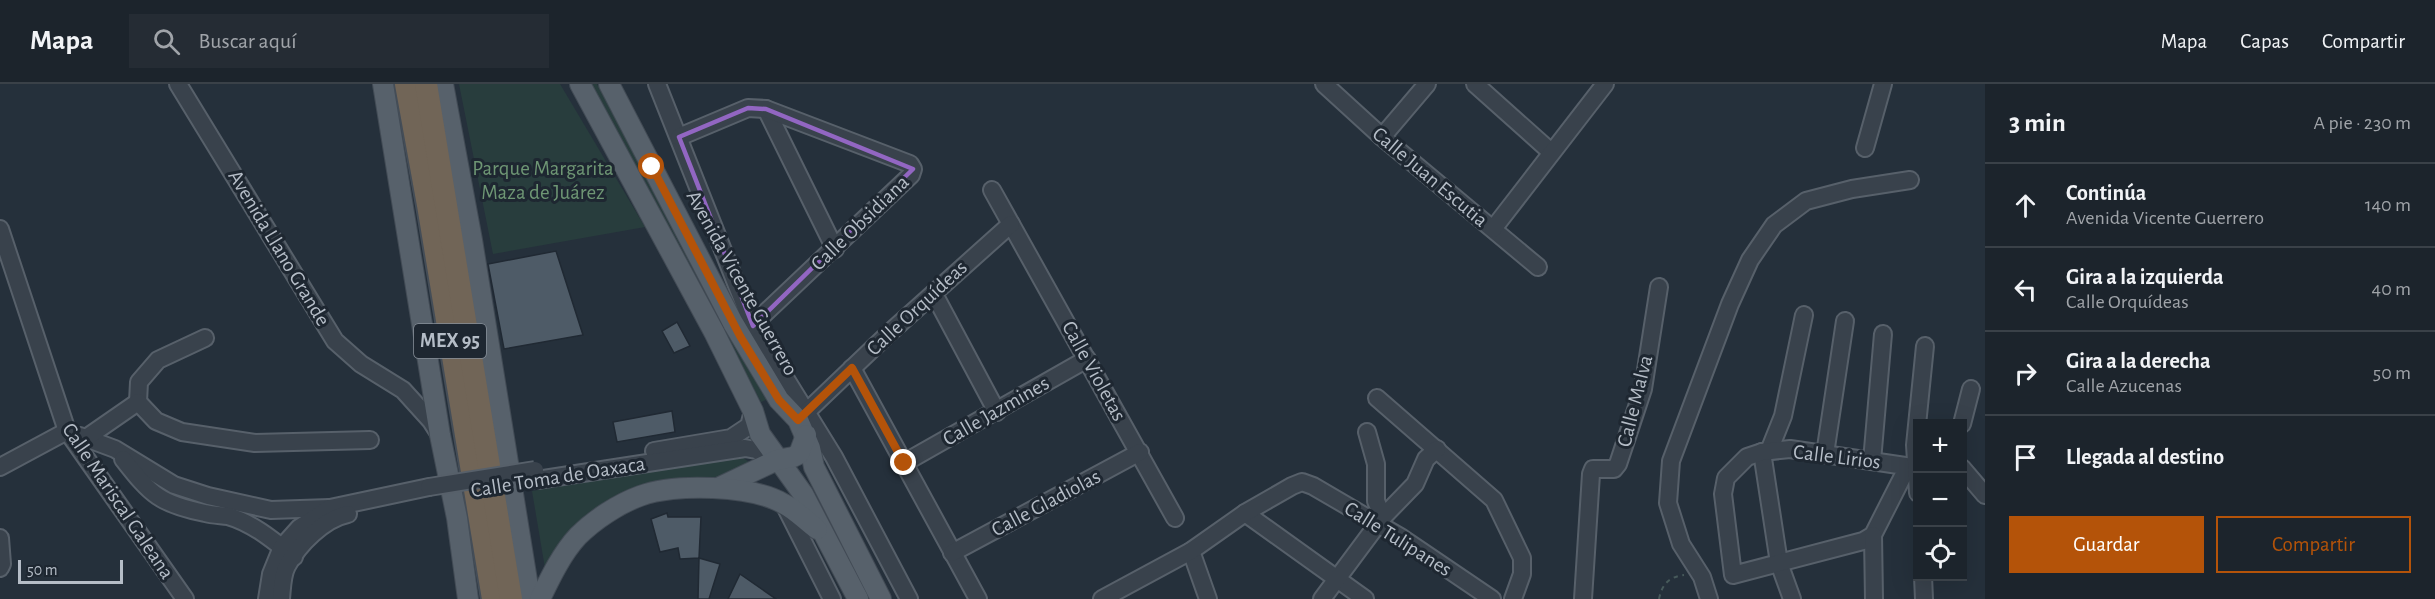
<!DOCTYPE html>
<html lang="es">
<meta charset="utf-8">
<style>
:root{--surface:#1c242c;--page:#252c34;--text:#f1f3f6;--muted:#a0a4a9;--line:#3a4148;--accent:#b45309}
body{margin:0;font-family:"Alegreya Sans",sans-serif;background:var(--page);color:var(--text)}
.controls{position:absolute;right:18px;bottom:18px;display:grid;overflow:hidden;border-radius:0px;box-shadow:0 6px 24px #0002}
.controls button{width:54px;height:54px;display:grid;place-items:center;padding:0;border:0;border-bottom:2px solid var(--line);background:var(--surface);color:var(--text);font:30px sans-serif}
.scale{position:absolute;left:18px;bottom:15px;width:105px;box-sizing:border-box;padding-left:6px;border:3px solid #b5bdc7;border-top:0;font-size:16px;line-height:21px;white-space:nowrap;color:#b5bdc7;-webkit-text-stroke:4px #1e2731;paint-order:stroke}
.stop{position:absolute;width:18px;height:18px;margin:-14px;border:4px solid #b45309;border-radius:50%;background:#fff}
.stop.end{background:#b45309;border-color:#fff;box-shadow:0 2px 6px #0008}
.list{margin:0;padding:0;list-style:none}
h2{display:flex;justify-content:space-between;align-items:center;height:78px;margin:0;padding:0 24px;font-size:26px}
h2 small{font-size:20px;font-weight:400;color:var(--muted)}
.list li{display:grid;grid-template-columns:39px 1fr auto;gap:18px;align-items:center;box-sizing:border-box;height:84px;padding:0 24px;border-top:2px solid var(--line)}
.list b{display:block;font-size:22px;white-space:nowrap}
.list p{margin:0;font-size:20px;white-space:nowrap;color:var(--muted)}
.list em{font-size:20px;font-style:normal;color:var(--muted)}
.actions{display:flex;gap:12px;padding:18px 24px}
.actions a{flex:1;padding:14px 0;border:2px solid var(--accent);border-radius:0px;text-align:center;font-size:21px;color:var(--accent)}
.actions .main{background:var(--accent);color:#fff}
.icon{flex:none;width:33px;height:33px;fill:none;stroke:currentColor;stroke-width:2;stroke-linecap:round;stroke-linejoin:round}
.map{position:relative;flex:none;width:1985px;height:515px;overflow:hidden}
header{display:flex;align-items:center;gap:36px;box-sizing:border-box;height:84px;padding:0 30px;background:var(--surface);border-bottom:2px solid var(--line)}
header strong{font-size:28px}
nav{display:flex;gap:33px;margin-inline-start:auto;font-size:21px}
.search{width:420px;height:54px;background:var(--page);display:flex;align-items:center;gap:15px;box-sizing:border-box;padding:0 21px;border-radius:0px;color:var(--muted);font-size:22px}
main{display:flex}
aside{flex:1;background:var(--surface)}
.map>svg:first-child{display:block}
.green{fill:#283d3d}
.building{fill:#4e5b67;stroke:#202933;stroke-width:1.5}
.lines{fill:none;stroke-linecap:round;stroke-linejoin:round}
.minor-casing{stroke:#57606a;stroke-width:20}
.major-casing{stroke:#424b55;stroke-width:22}
.highway-casing{stroke:#444d57;stroke-width:26}
.path{stroke:#475a5b;stroke-width:2;stroke-dasharray:4.5 4.5;stroke-linecap:butt}
.minor{stroke:#39424c;stroke-width:16}
.major{stroke:#57616b;stroke-width:20}
.highway{stroke:#716557;stroke-width:22}
.minor-bridge-casing{stroke:#57606a;stroke-width:20;stroke-linecap:butt}
.minor-bridge{stroke:#39424c;stroke-width:16}
.route{stroke:#b45309;stroke-width:8}
.marked{fill:none;stroke:#9266c2;stroke-width:4.5;stroke-linejoin:round}
.labels{text-anchor:middle;dominant-baseline:central;stroke-width:6;stroke-linejoin:round;paint-order:stroke}
.shield{fill:#1e2731;stroke:#88909a;stroke-width:1.5}
.shield-label{font-size:20px;font-weight:bold;fill:#b5bdc7}
.park-label{font-size:21px;fill:#6e9674;stroke:#1e2731}
.street-label{font-size:21px;fill:#b5bdc7;stroke:#1e2731}
</style>
<header>
<strong>Mapa</strong>
<div class="search"><svg class="icon" aria-label="search" viewBox="0 0 24 24"><circle cx="10" cy="10" r="6"/><path d="M15 15l6 6"/></svg>Buscar aquí</div>
<nav><a>Mapa</a><a>Capas</a><a>Compartir</a></nav>
</header>
<main>
<div class="map">
<svg width="1985" height="515" viewBox="0 0 1985 515">
<rect width="100%" height="100%" fill="#25303b"/>
<g class="green">
<polygon points="459,0 560,0 645,143 493,170"/>
<polygon points="590,0 597,0 768,315 761,318"/>
<polygon points="742,373 753,381 746,391 613,423 547,496 532,407"/>
</g>
<g class="building">
<polygon points="556,167 583,251 504,265 488,180"/>
<polygon points="677,238 690,262 674,269 662,247"/>
<polygon points="672,327 675,348 617,358 613,338"/>
<polygon points="667,429 668,433 701,433 699,474 680,475 678,464 660,468 651,435"/>
<polygon points="699,474 720,480 709,515 698,515"/>
<polygon points="740,490 776,515 728,515"/>
</g>
<g class="lines">
<g class="minor-casing">
<g id="minor">
<polyline points="178,0 335,257 361,280 403,306 431,337 440,351"/>
<polyline points="657,0 753,242 834,373 909,515"/>
<polyline points="1324,0 1382,53 1538,183"/>
<polyline points="1475,0 1551,68"/>
<polyline points="766,25 835,165"/>
<polyline points="679,53 748,24 766,25 910,80 913,85 911,91 745,248"/>
<polyline points="1382,53 1427,0"/>
<polyline points="1865,64 1883,0"/>
<polyline points="992,106 1175,434"/>
<polyline points="0,145 67,347 185,515"/>
<polyline points="1493,145 1605,0"/>
<polyline points="934,210 997,328"/>
<polyline points="852,284 978,515"/>
<polyline points="1377,314 1494,416 1522,474 1522,490 1513,515"/>
<polyline points="138,318 139,298 158,276 205,254"/>
<polyline points="798,336 887,251 1011,140"/>
<polyline points="1962,340 1971,305"/>
<polyline points="1367,348 1376,380 1376,417 1383,433"/>
<polyline points="80,352 115,365 174,401 208,412 271,426 330,424 339,432"/>
<polyline points="86,354 138,318 156,337 182,348 255,359 370,356"/>
<polyline points="654,367 731,354 749,342 753,327"/>
<polyline points="1769,367 1783,332 1804,231"/>
<polyline points="1762,368 1779,479 1792,515"/>
<polyline points="1825,370 1845,237"/>
<path d="M 123,375 C 151,411 160,420 205,429 C 212,431 220,431 228,432 C 253,439 274,457 294,473"/>
<polyline points="1872,377 1883,250"/>
<polyline points="904,379 1087,275"/>
<polyline points="0,383 67,347"/>
<polyline points="1912,383 1790,365 1762,368 1747,373 1726,394 1723,410 1733,491 1863,457 1873,451 1904,390 1918,379"/>
<polyline points="1962,384 1985,411"/>
<polyline points="537,396 745,364 756,366 777,376"/>
<polyline points="1918,409 1915,361 1925,262"/>
<polyline points="784,420 832,515"/>
<polyline points="1245,429 1365,515"/>
<polyline points="1873,451 1874,515"/>
<polyline points="0,454 2,480 0,484"/>
<polyline points="1191,467 1208,515"/>
<polyline points="952,469 1140,368"/>
<polyline points="1923,492 1924,515"/>
<polyline points="267,515 271,490 282,463 299,444 330,424 429,403"/>
<path d="M 281,515 C 282,505 282,491 287,482 C 299,460 324,435 348,430"/>
<polyline points="1102,515 1191,467 1245,429 1292,402 1302,398 1313,402 1402,454 1492,515"/>
<polyline points="1322,515 1383,433 1415,400 1426,375 1437,365"/>
<polyline points="1583,515 1591,390 1593,385 1614,385 1618,380 1643,305 1659,203"/>
<polyline points="1709,515 1702,493 1681,460 1668,419 1671,377 1730,220 1750,176 1774,141 1806,117 1852,105 1910,96"/>
</g>
</g>
<g class="major-casing">
<g id="major">
<polyline points="383,0 440,351 457,434 468,515"/>
<polyline points="443,0 472,156 530,515"/>
<polyline points="580,0 714,248 753,327 760,350 803,410 858,515"/>
<polyline points="609,0 733,239 779,316 798,336 810,364 814,383 881,515"/>
<polyline points="718,404 777,376 793,373 799,370 806,351"/>
<path d="M 540,515 C 550,494 562,469 578,452 C 594,436 618,420 640,412 C 674,399 752,401 784,420 C 796,426 806,437 817,445"/>
</g>
</g>
<g class="highway-casing">
<g id="highway">
<polyline points="406,0 428,121 493,515"/>
<polyline points="426,0 511,515"/>
</g>
</g>
<path class="path" d="M 1659,515 C 1662,500 1669,493 1684,491"/>
<use href="#minor" class="minor"/>
<use href="#major" class="major"/>
<use href="#highway" class="highway"/>
<g class="minor-bridge-casing">
<polyline id="minor-bridge" points="429,403 535,386"/>
</g>
<use href="#minor-bridge" class="minor-bridge"/>
</g>
<g class="lines">
<polyline class="route" points="652,83 740,252 779,316 798,336 852,284 904,379"/>
</g>
<path class="marked" d="M 748,24 L 766,25 L 913,85 L 753,242 L 679,53 Z"/>
<g class="labels">
<rect class="shield" x="414" y="240" width="72" height="34" rx="4.5"/>
<g class="shield-label">
<text x="450" y="257">MEX 95</text>
</g>
<g class="park-label">
<text x="543" y="84">Parque Margarita<tspan x="543" dy="24">Maza de Juárez</tspan></text>
</g>
<g class="street-label">
<text transform="translate(1430 93) rotate(40)">Calle Juan Escutia</text>
<text transform="translate(860 139) rotate(-44)">Calle Obsidiana</text>
<text transform="translate(279 164) rotate(59)">Avenida Llano Grande</text>
<text transform="translate(742 199) rotate(61)">Avenida Vicente Guerrero</text>
<text transform="translate(917 224) rotate(-43)">Calle Orquídeas</text>
<text transform="translate(1094 287) rotate(61)">Calle Violetas</text>
<text transform="translate(1635 317) rotate(-76)">Calle Malva</text>
<text transform="translate(996 327) rotate(-30)">Calle Jazmines</text>
<text transform="translate(1837 373) rotate(7)">Calle Lirios</text>
<text transform="translate(558 393) rotate(-9)">Calle Toma de Oaxaca</text>
<text transform="translate(118 417) rotate(56)">Calle Mariscal Galeana</text>
<text transform="translate(1046 419) rotate(-28)">Calle Gladiolas</text>
<text transform="translate(1398 455) rotate(32)">Calle Tulipanes</text>
</g>
</g>
</svg>
<div class="controls">
<button>+</button>
<button>−</button>
<button><svg class="icon" aria-label="locate" viewBox="0 0 24 24"><circle cx="12" cy="12" r="6"/><path d="M12 2v4M12 18v4M2 12h4M18 12h4"/></svg></button>
</div>
<div class="scale">50 m</div>
<div class="stop" style="left:652px;top:83px"></div>
<div class="stop end" style="left:904px;top:379px"></div>
</div>
<aside>
<h2>3 min<small>A pie · 230 m</small></h2>
<ul class="list">
<li><svg class="icon" aria-label="ahead" viewBox="0 0 24 24"><path d="M12 20V5M6 11l6-6 6 6"/></svg><div><b>Continúa</b><p>Avenida Vicente Guerrero</p></div><em>140 m</em></li>
<li><svg class="icon" aria-label="left" viewBox="0 0 24 24"><path d="M17 20v-9H6M10 6l-5 5 5 5"/></svg><div><b>Gira a la izquierda</b><p>Calle Orquídeas</p></div><em>40 m</em></li>
<li><svg class="icon" aria-label="right" viewBox="0 0 24 24"><path d="M7 20v-9h11M14 6l5 5-5 5"/></svg><div><b>Gira a la derecha</b><p>Calle Azucenas</p></div><em>50 m</em></li>
<li><svg class="icon" aria-label="arrive" viewBox="0 0 24 24"><path d="M6 21V4h12l-3 4 3 4H6"/></svg><div><b>Llegada al destino</b></div></li>
</ul>
<div class="actions"><a class="main">Guardar</a><a>Compartir</a></div>
</aside>
</main>
